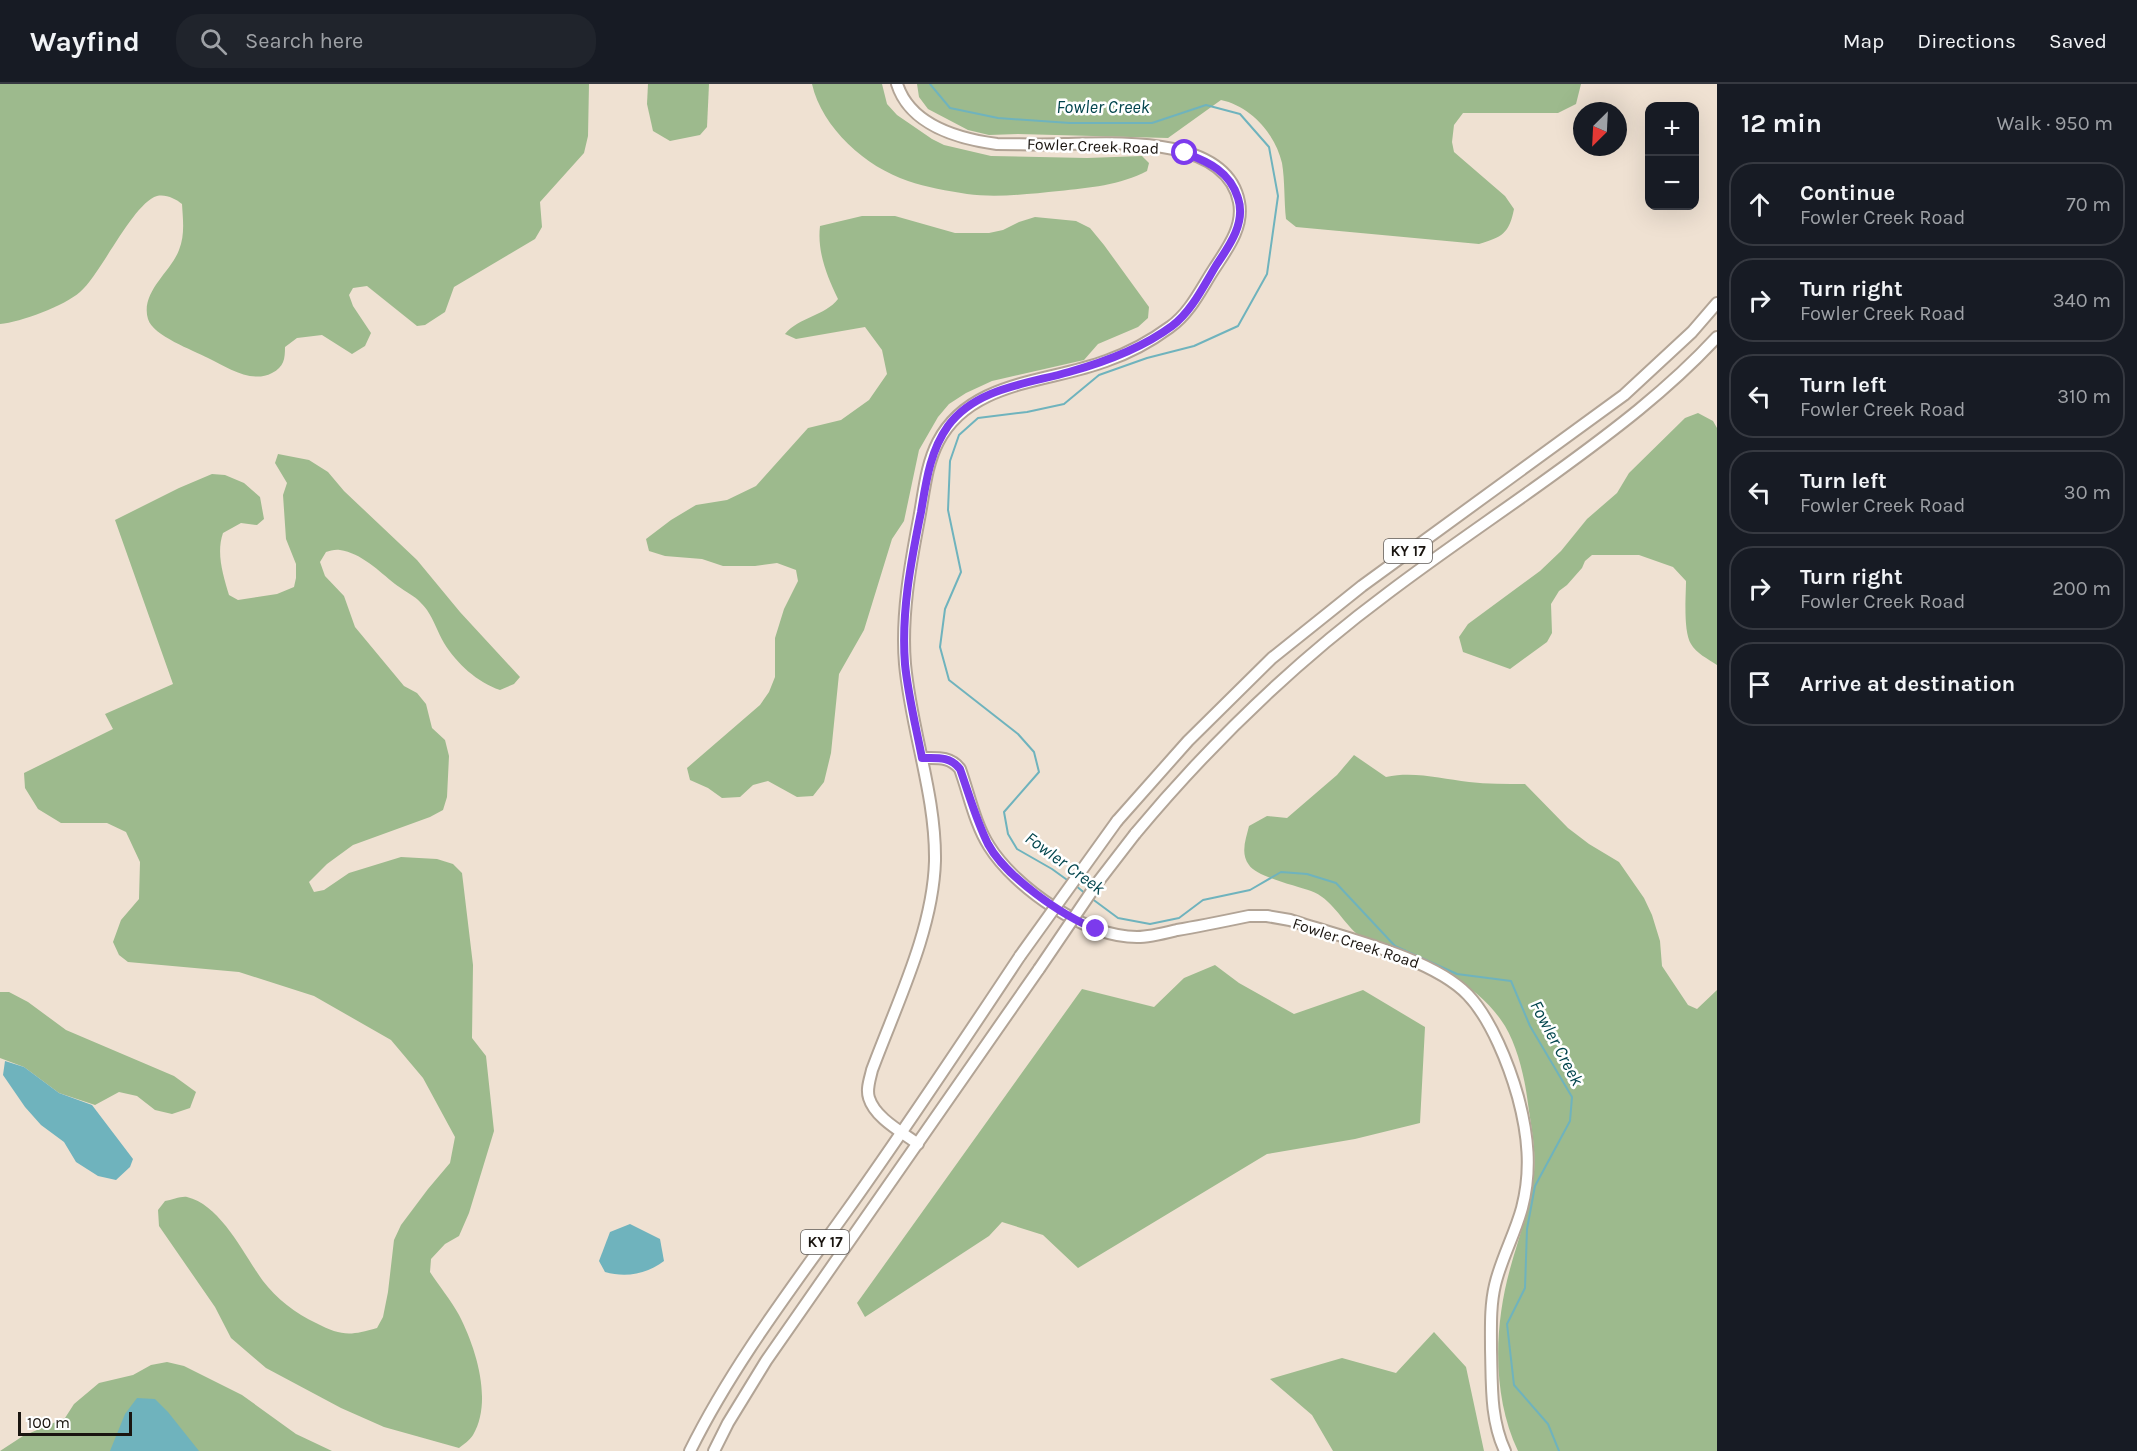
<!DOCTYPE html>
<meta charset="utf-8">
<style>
:root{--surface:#171b24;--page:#20242c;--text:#f1f3f6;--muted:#9ea1a6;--line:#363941}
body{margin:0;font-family:Karla,sans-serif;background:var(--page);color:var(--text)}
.controls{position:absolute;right:18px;top:18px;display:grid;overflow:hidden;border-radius:12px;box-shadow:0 6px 24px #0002}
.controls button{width:54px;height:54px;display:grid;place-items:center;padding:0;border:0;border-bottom:2px solid var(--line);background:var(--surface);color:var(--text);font:30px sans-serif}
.compass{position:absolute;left:1573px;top:18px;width:54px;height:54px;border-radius:50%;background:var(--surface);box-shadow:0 6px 24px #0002;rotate:204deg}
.scale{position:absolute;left:18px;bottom:15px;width:114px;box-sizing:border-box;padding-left:6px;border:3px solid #1a1510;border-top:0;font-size:16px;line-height:21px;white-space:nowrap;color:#1a1510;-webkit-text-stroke:4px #fff;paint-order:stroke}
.stop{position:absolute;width:18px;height:18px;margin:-14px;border:4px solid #7c3aed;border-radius:50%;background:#fff}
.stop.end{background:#7c3aed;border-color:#fff;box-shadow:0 2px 6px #0008}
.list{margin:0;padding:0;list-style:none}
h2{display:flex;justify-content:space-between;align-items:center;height:78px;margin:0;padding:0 24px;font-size:26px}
h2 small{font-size:20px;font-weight:400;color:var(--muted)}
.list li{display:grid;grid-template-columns:39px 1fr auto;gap:18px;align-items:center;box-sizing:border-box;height:84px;margin:0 12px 12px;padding:0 12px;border:2px solid var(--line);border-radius:24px}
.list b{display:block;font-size:22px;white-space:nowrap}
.list p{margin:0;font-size:20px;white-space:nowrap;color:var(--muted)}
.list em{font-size:20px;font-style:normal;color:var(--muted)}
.icon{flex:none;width:33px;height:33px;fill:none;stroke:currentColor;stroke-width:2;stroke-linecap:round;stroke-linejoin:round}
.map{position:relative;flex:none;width:1717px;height:1367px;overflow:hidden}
header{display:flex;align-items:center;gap:36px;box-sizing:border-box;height:84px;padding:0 30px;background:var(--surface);border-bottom:2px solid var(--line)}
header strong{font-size:28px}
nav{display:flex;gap:33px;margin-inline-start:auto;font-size:21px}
.search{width:420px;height:54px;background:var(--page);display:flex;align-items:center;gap:15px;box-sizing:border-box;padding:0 21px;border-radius:24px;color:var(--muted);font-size:22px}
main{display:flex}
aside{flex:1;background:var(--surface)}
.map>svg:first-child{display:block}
.forest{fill:#9dba8d}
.water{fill:#6fb3bd}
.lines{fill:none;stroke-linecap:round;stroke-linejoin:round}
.stream{stroke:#6fb3bd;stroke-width:2}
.major-casing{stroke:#b2a496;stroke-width:14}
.major{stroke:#fff;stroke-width:10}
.major-bridge-casing{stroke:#b2a496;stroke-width:14;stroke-linecap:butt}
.major-bridge{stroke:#fff;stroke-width:10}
.route{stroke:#7c3aed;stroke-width:8}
.labels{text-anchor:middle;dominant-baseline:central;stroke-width:5;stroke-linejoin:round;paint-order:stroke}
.shield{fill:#fff;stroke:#5f5b58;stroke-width:1.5}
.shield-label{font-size:15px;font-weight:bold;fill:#1a1510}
.street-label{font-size:16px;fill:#1a1510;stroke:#fff}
.water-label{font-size:18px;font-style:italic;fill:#02454d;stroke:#fff}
</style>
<header>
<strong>Wayfind</strong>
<div class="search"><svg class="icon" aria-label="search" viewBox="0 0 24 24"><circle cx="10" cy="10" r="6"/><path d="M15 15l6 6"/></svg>Search here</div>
<nav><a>Map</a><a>Directions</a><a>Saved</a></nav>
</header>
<main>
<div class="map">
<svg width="1717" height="1367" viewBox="0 0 1717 1367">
<rect width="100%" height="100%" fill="#efe1d2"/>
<g class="forest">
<path d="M 0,0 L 589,0 L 588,52 L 584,69 L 540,118 L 542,143 L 535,155 L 454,203 L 445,228 L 425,241 L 417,242 L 367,202 L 353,204 L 349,211 L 353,222 L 371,249 L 365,262 L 352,270 L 322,251 L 297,254 L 285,263 C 285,275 284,283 272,289 C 251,300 227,283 208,274 C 193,266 153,252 148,235 C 140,208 171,188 179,166 C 185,151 183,136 182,120 C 176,115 166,110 157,112 C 133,119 101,190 80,208 C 64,222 21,238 0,240 Z"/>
<polygon points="648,0 709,0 707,43 700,51 670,57 653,47 647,20"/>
<path d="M 812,0 L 882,0 L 887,20 L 897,31 L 932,55 L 944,61 L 991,72 L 1087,74 L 1142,72 L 1149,79 L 1147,87 C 1121,101 1088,104 1059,107 C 1029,110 996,114 967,110 C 948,107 926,103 908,97 C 866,83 822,44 812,0 Z"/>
<path d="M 917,0 L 1581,0 L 1576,20 L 1558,29 L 1463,29 L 1454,41 L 1452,58 L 1454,68 L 1505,112 L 1514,125 C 1509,150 1502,153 1479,160 L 1296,143 L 1286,135 C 1284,117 1285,97 1282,79 C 1275,49 1250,22 1221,16 L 1168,54 L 1018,50 L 989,51 L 968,46 L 928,25 L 919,13 Z"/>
<path d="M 862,132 L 895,132 L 955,149 L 989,149 L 1003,146 L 1019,138 L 1035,133 L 1076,137 L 1090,144 L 1104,161 L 1149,223 L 1148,234 L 1138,243 L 1098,260 L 1084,276 L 992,297 L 966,309 L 949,320 L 938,333 L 919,366 L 904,437 L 892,455 L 864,546 L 839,590 L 831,669 L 824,698 L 813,712 L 797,713 L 768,697 L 753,701 L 740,713 L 722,714 L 708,704 L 690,696 L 687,684 L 760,621 L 769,608 L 775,593 L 775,554 L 784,525 L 798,497 L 796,486 L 777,479 L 755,482 L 723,482 L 702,475 L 665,472 L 649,467 L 646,455 L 671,436 L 696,421 L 727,416 L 756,402 L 808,344 L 841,336 L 869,316 L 887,290 L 882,266 L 865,243 L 796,255 L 785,250 C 799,233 825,232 838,215 C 827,192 817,168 820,142 Z"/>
<path d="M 1698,329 L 1713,337 L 1717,344 L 1717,581 C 1708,575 1696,569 1691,560 C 1683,547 1686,512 1686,497 L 1673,483 L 1639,471 L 1592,471 L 1585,477 L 1582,484 L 1567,501 L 1559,507 L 1551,520 L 1552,549 L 1547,558 L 1510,585 L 1463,568 L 1459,553 L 1468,540 L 1540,487 L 1561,467 L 1587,435 L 1617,409 L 1629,389 L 1685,334 Z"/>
<path d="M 278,370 L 309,376 L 328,388 L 344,407 L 417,476 L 460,528 L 520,593 L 514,600 L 500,606 C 477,598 457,580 444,559 C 438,549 434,536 427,526 C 416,511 408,510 395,500 C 379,487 361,469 340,466 C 335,465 330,467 326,468 L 320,478 L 325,492 L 344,512 L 355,543 L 404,602 L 417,609 L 426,620 L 432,644 L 445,656 L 449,672 L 447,713 L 443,726 L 430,733 L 353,761 L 327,780 L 309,798 L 314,808 L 324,806 L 349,789 L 401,773 L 437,775 L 453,780 L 462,789 L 473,881 L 472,954 L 486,972 L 494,1047 L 469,1129 L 459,1152 L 445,1160 L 431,1175 L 430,1188 C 439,1202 451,1216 459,1231 C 476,1264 493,1317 473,1351 C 470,1356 464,1360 459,1364 L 384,1343 L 341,1324 L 266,1284 L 231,1254 L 215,1223 L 159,1142 L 158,1126 L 165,1117 C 172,1116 181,1112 187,1113 C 221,1121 244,1171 263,1197 C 276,1214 296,1230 316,1239 C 341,1252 350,1252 377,1244 L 383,1233 L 388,1208 L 394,1156 L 401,1141 L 428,1105 L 450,1079 L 455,1053 L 423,994 L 391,956 L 314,912 L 239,888 L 128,878 L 119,871 L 113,858 L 121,836 L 139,815 L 140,778 L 126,748 L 107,739 L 61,739 L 38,725 L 25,704 L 24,689 L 113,645 L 105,630 L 173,600 L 115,436 L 179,404 L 212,390 L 225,391 L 244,399 L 260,413 L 264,435 L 257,441 L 241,439 L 223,449 C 216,469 223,491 229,511 L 238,516 L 277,510 L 294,503 L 296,494 L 296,480 L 286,455 L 283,411 L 287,399 L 275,379 Z"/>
<path d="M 1354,671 L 1386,693 C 1415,687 1441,695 1469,698 C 1487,700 1506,700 1525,700 L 1568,744 L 1589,760 L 1619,778 L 1644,814 L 1652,831 L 1660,857 L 1662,882 L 1688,921 L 1697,925 L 1717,906 L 1717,1367 L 1518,1367 C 1492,1312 1494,1243 1510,1185 C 1518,1156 1532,1117 1534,1088 C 1536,1065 1531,1042 1528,1020 C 1525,995 1518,964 1505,942 C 1479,900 1434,882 1391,863 C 1381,859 1366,856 1357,850 C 1342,837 1331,814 1311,807 C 1297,802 1257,793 1249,781 C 1240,769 1246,755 1249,742 L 1267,732 L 1287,734 L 1337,691 Z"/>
<polygon points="1215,881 1239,899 1294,930 1363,906 1425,943 1420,1039 1355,1055 1267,1070 1078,1184 1043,1151 1002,1138 989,1152 865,1233 857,1219 1082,905 1154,923 1184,894"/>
<polygon points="0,908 9,908 28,918 66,946 174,992 196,1008 190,1024 172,1030 155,1026 137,1012 119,1008 95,1021 59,1009 24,983 0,974"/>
<polygon points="1434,1248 1466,1283 1484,1367 1333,1367 1312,1331 1270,1295 1342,1274 1396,1289"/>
<polygon points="167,1278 184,1282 242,1311 296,1350 332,1367 0,1367 23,1352 65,1334 74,1320 99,1299 133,1291 151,1281"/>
</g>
<g class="water">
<polygon points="5,977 24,983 59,1009 92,1021 133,1075 130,1083 116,1096 98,1092 76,1078 64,1058 41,1041 25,1023 3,991"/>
<path d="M 630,1140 L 660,1155 L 664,1177 C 647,1190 626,1194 605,1188 L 599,1177 L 610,1148 Z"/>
<polygon points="137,1314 155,1315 168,1328 199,1367 110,1367 125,1330"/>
</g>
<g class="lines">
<g class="stream">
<polyline points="930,0 950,24 998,34 1070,39 1152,39 1206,21 1240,30 1269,63 1278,112 1267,190 1238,242 1194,262 1147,274 1099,291 1064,320 1027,328 978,334 959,351 950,377 948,426 961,488 945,525 940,563 949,596 1018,650 1034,668 1039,688 1004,728 1008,750 1017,765 1052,785 1070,798"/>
<polyline points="1075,801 1087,811"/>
<polyline points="1091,814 1118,834 1150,840 1179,834 1203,816 1250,806 1281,788 1307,790 1336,799 1395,862 1457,890 1511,897 1530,942 1572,1013 1570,1037 1535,1102 1527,1145 1525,1204 1507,1240 1514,1301 1548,1340 1559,1367"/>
</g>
<g class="major-casing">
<g id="major">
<path d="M 897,0 C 910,41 959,55 997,60 C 1020,60 1042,61 1064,60 C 1114,59 1226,51 1239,118 C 1244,143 1227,165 1214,185 C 1201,205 1190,229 1170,243 C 1151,257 1129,269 1106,277 C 1048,299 970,296 938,358 C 926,381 924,409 919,435 C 910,482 901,532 905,580 C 911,646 936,711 935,777 C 933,847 896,921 872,986 C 870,995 866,1005 869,1014 C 875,1034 902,1048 918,1060"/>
<path d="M 922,674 C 937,674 950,672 960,685 C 969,710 975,740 989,762 C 1015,804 1086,853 1137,853 C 1150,853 1165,849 1177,846 C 1201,842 1225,837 1249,832 L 1267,832 L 1290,836 C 1340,853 1432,873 1468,911 C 1491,935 1509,981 1518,1013 C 1528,1050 1532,1086 1522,1124 C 1515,1150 1501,1175 1495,1201 C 1490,1222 1491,1244 1491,1265 C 1492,1299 1490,1335 1505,1367"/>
<polyline points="1117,737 1188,657 1272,574 1362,502 1624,311 1692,248 1717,219"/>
<path d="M 1135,750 C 1210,660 1294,579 1388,509 C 1442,468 1499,430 1554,390 C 1612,348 1669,305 1717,253"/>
<path d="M 690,1367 C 732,1282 791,1205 846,1128 C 906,1044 963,958 1020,872"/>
<polyline points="714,1367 728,1339 766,1277 1039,885"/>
</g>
</g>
<use href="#major" class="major"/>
<g class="major-bridge-casing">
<g id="major-bridge">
<polyline points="1020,872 1117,737"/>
<polyline points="1039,885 1098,798 1135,750"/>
</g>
</g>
<use href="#major-bridge" class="major-bridge"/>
</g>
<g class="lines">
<path class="route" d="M 1096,845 C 1062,832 1005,792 988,760 C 976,736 969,710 960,685 C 950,672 937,674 922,674 C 916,643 908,611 905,580 C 901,529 911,477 921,428 C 926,398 930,367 948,342 C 976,304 1027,300 1069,288 C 1105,278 1141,265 1172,242 C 1192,227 1204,201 1217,180 C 1230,161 1246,138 1238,114 C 1230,88 1209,78 1185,69"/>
</g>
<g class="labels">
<g class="shield">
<rect x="1384" y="455" width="48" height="24" rx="4.5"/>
<rect x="801" y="1146" width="48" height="24" rx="4.5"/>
</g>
<g class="shield-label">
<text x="1408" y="467">KY 17</text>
<text x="825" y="1158">KY 17</text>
</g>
<g class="street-label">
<text transform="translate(1093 62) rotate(2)">Fowler Creek Road</text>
<text transform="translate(1356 859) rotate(18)">Fowler Creek Road</text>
</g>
<g class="water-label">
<text x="1103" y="23">Fowler Creek</text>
<text transform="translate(1065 779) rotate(36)">Fowler Creek</text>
<text transform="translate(1557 959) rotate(62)">Fowler Creek</text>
</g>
</g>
</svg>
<div class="controls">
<button>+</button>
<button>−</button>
</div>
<svg class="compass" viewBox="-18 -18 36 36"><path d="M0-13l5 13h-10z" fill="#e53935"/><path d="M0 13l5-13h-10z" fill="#9ea1a6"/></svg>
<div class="scale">100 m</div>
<div class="stop" style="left:1185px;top:69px"></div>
<div class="stop end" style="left:1096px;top:845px"></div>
</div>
<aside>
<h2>12 min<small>Walk · 950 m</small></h2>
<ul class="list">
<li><svg class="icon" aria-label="ahead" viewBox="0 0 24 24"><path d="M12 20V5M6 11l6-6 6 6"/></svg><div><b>Continue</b><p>Fowler Creek Road</p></div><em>70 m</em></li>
<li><svg class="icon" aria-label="right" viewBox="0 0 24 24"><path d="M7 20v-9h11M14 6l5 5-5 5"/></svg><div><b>Turn right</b><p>Fowler Creek Road</p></div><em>340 m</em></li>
<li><svg class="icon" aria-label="left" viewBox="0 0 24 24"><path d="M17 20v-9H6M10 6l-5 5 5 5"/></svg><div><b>Turn left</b><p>Fowler Creek Road</p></div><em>310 m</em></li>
<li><svg class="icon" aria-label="left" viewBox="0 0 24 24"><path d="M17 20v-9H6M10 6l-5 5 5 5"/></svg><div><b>Turn left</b><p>Fowler Creek Road</p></div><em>30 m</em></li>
<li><svg class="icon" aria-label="right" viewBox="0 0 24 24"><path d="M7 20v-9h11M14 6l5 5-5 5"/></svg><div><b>Turn right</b><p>Fowler Creek Road</p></div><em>200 m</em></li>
<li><svg class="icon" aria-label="arrive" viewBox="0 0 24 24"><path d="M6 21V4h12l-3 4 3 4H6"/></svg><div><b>Arrive at destination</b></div></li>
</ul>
</aside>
</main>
